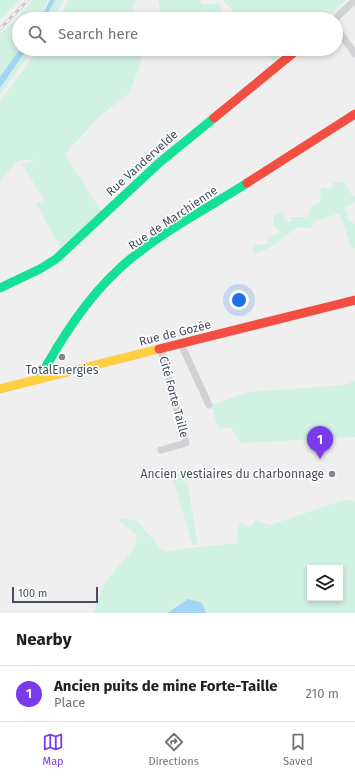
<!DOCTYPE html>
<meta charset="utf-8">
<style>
:root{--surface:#fff;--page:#f6f6f6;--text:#202124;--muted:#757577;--line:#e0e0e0;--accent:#7c3aed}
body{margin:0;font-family:"Fira Sans",sans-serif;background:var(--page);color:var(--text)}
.controls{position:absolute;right:12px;bottom:12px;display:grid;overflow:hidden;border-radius:0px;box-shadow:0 2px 6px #0003}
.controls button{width:36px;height:36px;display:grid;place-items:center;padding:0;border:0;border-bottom:1px solid var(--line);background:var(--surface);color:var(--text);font:20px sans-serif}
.scale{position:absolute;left:12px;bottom:10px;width:86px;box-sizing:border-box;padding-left:4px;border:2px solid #454e5e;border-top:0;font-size:11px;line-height:14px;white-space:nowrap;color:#454e5e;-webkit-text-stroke:3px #fff;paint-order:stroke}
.you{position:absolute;left:239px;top:300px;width:14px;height:14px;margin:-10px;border:3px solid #fff;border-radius:50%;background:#1a73e8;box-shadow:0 0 0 6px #1a73e833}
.badge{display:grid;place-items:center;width:26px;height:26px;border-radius:50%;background:var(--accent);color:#fff;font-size:13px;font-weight:700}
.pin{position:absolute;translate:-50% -33px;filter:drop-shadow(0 1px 2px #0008)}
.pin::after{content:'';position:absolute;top:21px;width:14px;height:12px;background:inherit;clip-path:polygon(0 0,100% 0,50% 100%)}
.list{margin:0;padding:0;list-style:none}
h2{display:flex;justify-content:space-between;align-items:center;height:52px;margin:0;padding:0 16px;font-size:17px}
h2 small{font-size:13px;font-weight:400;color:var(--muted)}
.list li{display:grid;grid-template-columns:26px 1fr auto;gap:12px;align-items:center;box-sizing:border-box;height:56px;padding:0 16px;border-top:1px solid var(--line)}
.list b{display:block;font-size:15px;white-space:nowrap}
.list p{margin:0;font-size:13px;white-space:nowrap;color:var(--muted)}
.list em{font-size:13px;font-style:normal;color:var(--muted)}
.icon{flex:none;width:22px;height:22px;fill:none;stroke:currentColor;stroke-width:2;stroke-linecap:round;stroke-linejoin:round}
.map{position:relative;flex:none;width:355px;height:613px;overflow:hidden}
.search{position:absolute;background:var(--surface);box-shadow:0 2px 6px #0003;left:12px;right:12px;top:12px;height:44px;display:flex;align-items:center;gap:10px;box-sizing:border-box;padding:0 14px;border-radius:22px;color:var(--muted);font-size:15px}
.sheet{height:108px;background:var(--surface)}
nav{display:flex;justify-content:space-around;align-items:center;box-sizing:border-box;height:56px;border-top:1px solid var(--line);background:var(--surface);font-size:11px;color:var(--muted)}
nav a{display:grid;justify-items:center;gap:2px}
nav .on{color:var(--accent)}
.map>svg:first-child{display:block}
.green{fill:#d1f1e3;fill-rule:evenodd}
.water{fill:#a2d4f3}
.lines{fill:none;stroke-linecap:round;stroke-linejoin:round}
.street{stroke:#d0d2d6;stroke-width:7}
.fast{stroke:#16e098;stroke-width:9}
.slow{stroke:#ffcf43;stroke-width:9}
.jam{stroke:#f24e42;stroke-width:9}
.rail-casing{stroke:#c8cacc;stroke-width:3}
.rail{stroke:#fff;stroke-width:1.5;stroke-dasharray:4.5;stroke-linecap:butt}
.poi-dot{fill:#818691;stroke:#fff;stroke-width:1.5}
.labels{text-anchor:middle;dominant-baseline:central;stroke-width:3;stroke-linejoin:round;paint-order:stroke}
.street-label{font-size:12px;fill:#454e5e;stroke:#fff}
.poi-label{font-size:12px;fill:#454e5e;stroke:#fff}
</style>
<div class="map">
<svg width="355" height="613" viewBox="0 0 355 613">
<rect width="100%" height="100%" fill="#f0efef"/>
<g class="green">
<polygon points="0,0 19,0 0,20"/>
<polygon points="32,0 48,0 40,19 19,19 19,49 33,49 0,95 0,34 14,22"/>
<polygon points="55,0 64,0 53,19 46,19"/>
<polygon points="69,0 136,0 133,8 137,19 58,19"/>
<polygon points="158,0 200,0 202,4 220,4 222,19 162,19"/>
<polygon points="223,0 346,0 325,19 240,19"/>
<polygon points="39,49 143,49 139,68 129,93 98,118 65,154 101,211 61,248 36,204 44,200 22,164 39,159 17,161 0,181 0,101"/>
<polygon points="263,49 288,49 274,61"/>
<polygon points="334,182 346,183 350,193 355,196 355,202 344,208 348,220 355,224 355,248 351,248 340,213 316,221 310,228 298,227 270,247 255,255 253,245 267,244 268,238 279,233 279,230 273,226 274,215 283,212 284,218 289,222 292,220 290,217 308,217 311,207 320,202 321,188 331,189"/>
<polygon points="355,381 355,437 240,443 231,427 218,429 211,405 249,392 344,385"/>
<polygon points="191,470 192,478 175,483 187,481 197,540 196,545 193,546 172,476"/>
<path d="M 347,499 L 355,502 L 355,613 L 206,613 L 206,612 L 177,604 L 167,613 L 93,613 L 105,582 L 135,547 L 137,535 L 119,521 L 122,518 L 137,521 L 163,551 C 175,553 183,548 194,547 C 209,546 223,545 238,543 L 237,533 L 240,522 L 248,527 L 252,526 L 255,520 L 270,525 ZM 310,568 L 340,568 L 340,598 L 310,598 Z"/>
</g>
<g class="water">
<polygon points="50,0 55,0 45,19 40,19"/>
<polygon points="20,49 27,49 0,88 0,77"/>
<polygon points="188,599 202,603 206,613 167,613"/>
</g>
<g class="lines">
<g class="street">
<polyline points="335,19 355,0"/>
<polyline points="336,27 355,54"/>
<polyline points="181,344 209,405"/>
<polyline points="161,349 186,443 161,450"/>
</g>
<g class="fast">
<polyline points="0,288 40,269 56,259 159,163 214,118"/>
<path d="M 39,379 C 61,339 86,299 120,268 C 157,234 205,210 247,183"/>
</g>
<polyline class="slow" points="0,389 159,349"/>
<g class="jam">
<polyline points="214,118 298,49"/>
<polyline points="247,183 355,114"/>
<polyline points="159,349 355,300"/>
</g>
<g class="rail-casing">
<polyline id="rail" points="0,29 28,0"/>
</g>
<use href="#rail" class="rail"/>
</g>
<g class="poi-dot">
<circle cx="62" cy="357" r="4"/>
<circle cx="332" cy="474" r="4"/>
</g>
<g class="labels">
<g class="street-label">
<text transform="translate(142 163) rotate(-42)">Rue Vandervelde</text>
<text transform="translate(173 218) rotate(-34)">Rue de Marchienne</text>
<text transform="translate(175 333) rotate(-14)">Rue de Gozée</text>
<text transform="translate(174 397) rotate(75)">Cité Forte Taille</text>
</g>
<g class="poi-label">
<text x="62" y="370">TotalEnergies</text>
<text x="324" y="474" text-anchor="end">Ancien vestiaires du charbonnage</text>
</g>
</g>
</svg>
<div class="controls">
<button><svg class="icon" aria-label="layers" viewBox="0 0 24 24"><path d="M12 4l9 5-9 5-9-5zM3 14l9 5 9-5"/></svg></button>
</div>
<div class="scale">100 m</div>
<div class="you"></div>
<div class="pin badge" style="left:320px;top:459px">1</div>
<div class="search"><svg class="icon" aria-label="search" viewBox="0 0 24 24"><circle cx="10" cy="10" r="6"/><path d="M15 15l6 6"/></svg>Search here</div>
</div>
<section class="sheet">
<h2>Nearby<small></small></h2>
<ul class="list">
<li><span class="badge">1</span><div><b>Ancien puits de mine Forte-Taille</b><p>Place</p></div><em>210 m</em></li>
</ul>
</section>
<nav>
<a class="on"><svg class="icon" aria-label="map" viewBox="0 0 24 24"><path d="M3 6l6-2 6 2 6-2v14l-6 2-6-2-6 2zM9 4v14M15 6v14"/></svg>Map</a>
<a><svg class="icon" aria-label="directions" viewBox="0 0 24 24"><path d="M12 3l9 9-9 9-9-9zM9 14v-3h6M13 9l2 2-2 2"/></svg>Directions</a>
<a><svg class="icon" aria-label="saved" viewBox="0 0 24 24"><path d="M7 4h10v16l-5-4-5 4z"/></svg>Saved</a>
</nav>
